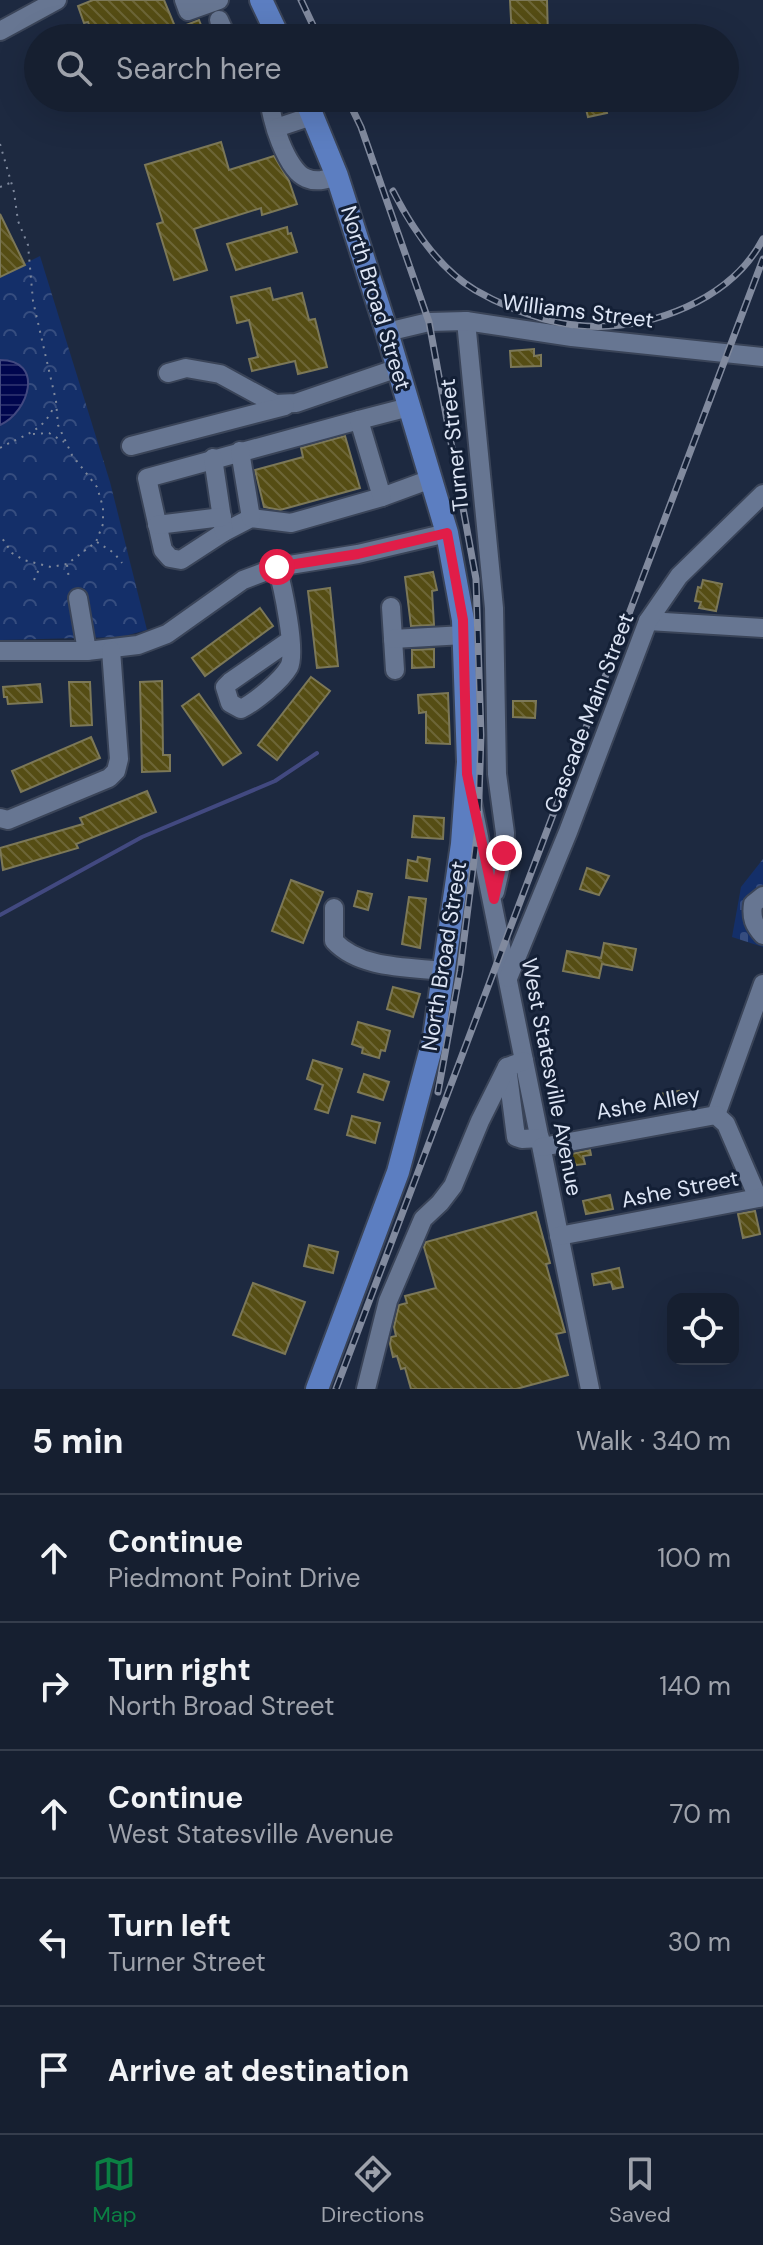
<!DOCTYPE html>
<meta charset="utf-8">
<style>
:root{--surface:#161f30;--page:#232c3c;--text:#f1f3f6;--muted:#9ea2ab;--line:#353d4c;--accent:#0b8043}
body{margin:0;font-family:"DM Sans",sans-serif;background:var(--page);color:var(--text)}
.controls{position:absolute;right:24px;bottom:24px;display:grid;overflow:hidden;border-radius:16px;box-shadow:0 8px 32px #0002}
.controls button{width:72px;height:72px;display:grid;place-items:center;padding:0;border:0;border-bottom:2px solid var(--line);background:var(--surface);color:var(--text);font:40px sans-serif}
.stop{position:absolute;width:24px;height:24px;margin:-18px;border:6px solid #e11d48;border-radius:50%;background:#fff}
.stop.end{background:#e11d48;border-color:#fff;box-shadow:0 2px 8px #0008}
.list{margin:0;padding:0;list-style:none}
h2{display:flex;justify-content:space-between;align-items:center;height:104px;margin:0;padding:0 32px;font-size:34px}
h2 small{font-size:26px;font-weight:400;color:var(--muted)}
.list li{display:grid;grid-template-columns:52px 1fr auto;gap:24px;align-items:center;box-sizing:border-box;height:128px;padding:0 32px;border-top:2px solid var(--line)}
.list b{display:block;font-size:30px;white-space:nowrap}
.list p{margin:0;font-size:26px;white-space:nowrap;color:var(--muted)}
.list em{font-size:26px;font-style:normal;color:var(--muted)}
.icon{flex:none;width:44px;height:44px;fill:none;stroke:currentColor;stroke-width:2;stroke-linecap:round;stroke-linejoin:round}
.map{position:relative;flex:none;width:763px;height:1389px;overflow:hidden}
.search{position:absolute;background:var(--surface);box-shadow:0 8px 32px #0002;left:24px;right:24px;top:24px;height:88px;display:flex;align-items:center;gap:20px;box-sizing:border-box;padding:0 28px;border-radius:44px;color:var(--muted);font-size:30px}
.sheet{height:744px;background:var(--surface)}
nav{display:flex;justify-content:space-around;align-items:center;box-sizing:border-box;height:112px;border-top:2px solid var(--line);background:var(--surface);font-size:22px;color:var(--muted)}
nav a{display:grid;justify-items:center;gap:4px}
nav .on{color:var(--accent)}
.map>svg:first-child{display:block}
.cemetery{fill:url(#cemetery-stones)}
.park{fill:url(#park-crowns)}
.water{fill:url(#water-rules);stroke:#424980;stroke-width:2}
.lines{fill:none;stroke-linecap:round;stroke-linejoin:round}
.stream{stroke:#424980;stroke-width:4}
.building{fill:url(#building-back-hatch);stroke:#7c7858;stroke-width:2}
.minor-casing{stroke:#3a4458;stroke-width:22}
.major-casing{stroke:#3a4458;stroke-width:26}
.path{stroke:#7e889c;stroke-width:2;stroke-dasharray:2 6;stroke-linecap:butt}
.minor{stroke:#677692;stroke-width:18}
.major{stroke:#5c7ec1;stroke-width:22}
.rail-casing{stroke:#818a9e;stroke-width:7}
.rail{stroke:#131f35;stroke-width:4;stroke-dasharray:12;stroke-linecap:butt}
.route{stroke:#e11d48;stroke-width:10}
.labels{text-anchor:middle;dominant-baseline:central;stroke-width:6;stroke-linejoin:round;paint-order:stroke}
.street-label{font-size:22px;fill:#dde5f5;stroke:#131f35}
</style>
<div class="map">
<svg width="763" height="1389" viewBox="0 0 763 1389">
<defs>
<pattern id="cemetery-stones" width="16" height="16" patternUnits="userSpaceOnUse" patternTransform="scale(2)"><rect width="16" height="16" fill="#142f69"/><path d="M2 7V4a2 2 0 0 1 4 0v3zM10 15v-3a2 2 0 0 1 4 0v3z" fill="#364d7f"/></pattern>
<pattern id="park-crowns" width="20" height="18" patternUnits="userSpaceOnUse" patternTransform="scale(2)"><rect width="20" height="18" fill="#142f69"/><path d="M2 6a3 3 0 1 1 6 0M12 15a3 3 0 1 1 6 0" fill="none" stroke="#364d7f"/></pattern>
<pattern id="water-rules" width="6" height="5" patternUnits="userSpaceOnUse" patternTransform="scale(2)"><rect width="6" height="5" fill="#00064e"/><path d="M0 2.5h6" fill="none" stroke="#252a68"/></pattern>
<pattern id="building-back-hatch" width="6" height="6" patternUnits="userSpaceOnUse" patternTransform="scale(2)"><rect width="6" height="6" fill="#554d14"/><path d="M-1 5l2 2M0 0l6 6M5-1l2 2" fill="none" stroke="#6d6637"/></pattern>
</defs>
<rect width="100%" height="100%" fill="#1d2940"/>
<polygon class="cemetery" points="763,859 763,947 732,937 741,887"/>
<polygon class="park" points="40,256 110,482 147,630 121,637 0,640 0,276"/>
<path class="water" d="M 0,360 C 45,360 29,412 0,425 Z"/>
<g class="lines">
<polyline class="stream" points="0,915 142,837 275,781 317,753"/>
</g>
<g class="building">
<polygon points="93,0 164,0 176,29 199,20 206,38 153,38 162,34 161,31 142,38 94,38 88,22 84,23 78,6"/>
<polygon points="510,0 547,0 548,38 512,38"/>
<polygon points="603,98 607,113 588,117 584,101"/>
<polygon points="221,142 229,170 274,156 289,181 297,204 262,215 261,208 194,229 207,270 174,280 157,224 163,222 145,165"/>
<polygon points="0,214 25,265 0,277"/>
<polygon points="287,227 288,234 291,233 297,252 236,270 227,244"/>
<polygon points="270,288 273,300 302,293 309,320 315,319 327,367 298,374 295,361 252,371 249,359 258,357 249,320 237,323 231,297"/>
<polygon points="534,349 534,356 541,355 541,366 511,367 510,351"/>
<polygon points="345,436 360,488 280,510 264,507 255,470 303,457 301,448"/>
<polygon points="433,572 437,590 432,591 434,625 411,626 405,577"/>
<polygon points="703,580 722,584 716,611 699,608 701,602 695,601 698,587 701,588"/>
<polygon points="330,588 338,666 317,668 308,591"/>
<polygon points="260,608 273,626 205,676 192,658"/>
<polygon points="434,649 434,667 412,668 412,650"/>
<polygon points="311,677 330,691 277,760 258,745"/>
<polygon points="162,681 163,755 170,755 170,771 142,772 140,682"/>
<polygon points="69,682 90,682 92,725 71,726"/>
<polygon points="40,684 42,702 8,704 7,697 4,697 3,687"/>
<polygon points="448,693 450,744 426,743 426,712 419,713 418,695"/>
<polygon points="199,694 241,753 223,765 182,706"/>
<polygon points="513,701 536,701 535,718 513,717"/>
<polygon points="91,737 100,758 21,792 12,771"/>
<polygon points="147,791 156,812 76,844 78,848 3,870 0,848 83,824 80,818"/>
<polygon points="414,816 444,818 443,839 412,837"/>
<polygon points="418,857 430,859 427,881 406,878 408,860 417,862"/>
<polygon points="587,868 609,876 599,895 580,889"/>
<polygon points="291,880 323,892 303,943 272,931"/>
<polygon points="358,891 372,894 368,910 354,906"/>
<polygon points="409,897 426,899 420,948 402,944"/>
<polygon points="604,943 636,949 632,970 602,964 599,978 563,971 567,951 601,958"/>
<polygon points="393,987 420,994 413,1017 387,1009"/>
<polygon points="358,1022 390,1031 385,1051 381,1050 379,1058 362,1053 363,1048 352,1044"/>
<polygon points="313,1060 342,1069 328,1113 315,1109 323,1085 307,1079"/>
<polygon points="364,1074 389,1082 383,1100 358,1092"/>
<polygon points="679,1091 681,1102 661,1106 659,1094"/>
<polygon points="352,1116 380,1123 375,1143 347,1135"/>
<polygon points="590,1150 591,1155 583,1156 585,1164 569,1166 567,1155"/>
<polygon points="610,1195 613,1209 586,1214 583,1201"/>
<polygon points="755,1211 760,1234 743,1238 738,1214"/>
<polygon points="536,1212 550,1263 546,1264 565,1332 556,1334 568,1375 516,1389 411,1389 405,1368 401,1369 397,1356 393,1357 390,1344 391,1337 396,1336 394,1327 399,1305 407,1303 405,1296 436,1288 424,1247 426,1242"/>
<polygon points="309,1245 338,1252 333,1273 304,1266"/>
<polygon points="619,1268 623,1287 613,1289 611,1282 594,1285 592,1274"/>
<polygon points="253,1283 305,1302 285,1354 233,1335"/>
</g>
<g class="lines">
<g class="minor-casing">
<g id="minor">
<polyline points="184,0 188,11 219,0"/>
<polyline points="219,20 227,38"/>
<polyline points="0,31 57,0"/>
<path d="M 270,98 C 269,117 287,171 306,178 C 317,183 327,179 337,176"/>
<polyline points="276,128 312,116"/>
<polyline points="466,321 494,608 497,774 505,833 504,853 495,892"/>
<polyline points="387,332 429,322 466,321 572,337 763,357"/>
<polyline points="168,373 186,368 220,374 275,404 296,403 398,368"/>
<polyline points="359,420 147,478 163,550 170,558 181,560 224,532 251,518 291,523 382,497 431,479"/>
<polyline points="131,446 285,406"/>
<polyline points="240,451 251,518"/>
<polyline points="213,458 224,532"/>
<polyline points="382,497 359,420 409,407"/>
<polyline points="157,525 222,517"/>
<path d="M 277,567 C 282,584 297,652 289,667 C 281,681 255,702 241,709 L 230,703 L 225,687 L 230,682 L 289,641"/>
<polyline points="78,598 87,651"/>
<polyline points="391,607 395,670"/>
<polyline points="648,621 763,628"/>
<polyline points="393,639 464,635"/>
<polyline points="0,651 87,651 138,645 167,634 243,580 277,567 358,554 447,533"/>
<polyline points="470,792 590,1389"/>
<polyline points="0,818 8,820 109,778 116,771 119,759 111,650"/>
<path d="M 763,896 L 753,904 C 751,918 754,925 763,935"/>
<path d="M 334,908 L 334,941 C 360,969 408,967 444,971"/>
<polyline points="508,978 568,832 648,621 679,576 763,494"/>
<polyline points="507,1067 516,1137 522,1139 540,1138"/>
<polyline points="716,1115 763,984"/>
<polyline points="542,1147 716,1115 726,1124 758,1198"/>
<polyline points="559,1236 763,1197"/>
<polyline points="366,1389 388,1301 423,1219 440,1203 453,1186 480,1121 507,1067 524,1061"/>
</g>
</g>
<g class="major-casing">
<g id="major">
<polyline points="261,0 279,38"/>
<polyline points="305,98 337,176 387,332 447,533 463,620 468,762 462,844 434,1037 398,1172 317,1389"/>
</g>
</g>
<g class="path">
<polyline points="0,144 14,192 18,221 28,245 33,301 56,401 58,425 72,455 97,487 103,507 103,524 96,542 67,564 51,567 24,560 12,553 0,535"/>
<polyline points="0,187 10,183"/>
<polyline points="33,434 49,433 64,442"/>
<path d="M 0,448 C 22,435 43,433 54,406"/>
<polyline points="97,542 114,553 122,563"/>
<polyline points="67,565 69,579"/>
<polyline points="34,580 40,567"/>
</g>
<use href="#minor" class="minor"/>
<use href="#major" class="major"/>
<g class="rail-casing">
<g id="rail">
<polyline points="301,0 319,38"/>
<polyline points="347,98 361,127 429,322 476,579 481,735 478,828 460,971 438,1092"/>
<path d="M 393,191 C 412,228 438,268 475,290 C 506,308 548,324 585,326 C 651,330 731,300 763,239"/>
<polyline points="336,1389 763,259"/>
</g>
</g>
<use href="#rail" class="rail"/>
</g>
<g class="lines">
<polyline class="route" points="277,567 358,554 447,533 463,620 467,774 494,899 504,853"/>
</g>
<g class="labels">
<g class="street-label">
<text transform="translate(376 298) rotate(73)">North Broad Street</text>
<text transform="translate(578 311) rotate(7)">Williams Street</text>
<text transform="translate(454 445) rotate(-96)">Turner Street</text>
<text transform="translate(589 713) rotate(-69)">Cascade Main Street</text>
<text transform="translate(444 956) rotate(-81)">North Broad Street</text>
<text transform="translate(552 1077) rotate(79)">West Statesville Avenue</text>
<text transform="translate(648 1103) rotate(-10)">Ashe Alley</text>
<text transform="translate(680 1189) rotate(-11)">Ashe Street</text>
</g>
</g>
</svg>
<div class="controls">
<button><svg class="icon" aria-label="locate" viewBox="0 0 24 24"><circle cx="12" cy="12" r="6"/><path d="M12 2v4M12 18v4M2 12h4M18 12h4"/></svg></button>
</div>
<div class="stop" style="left:277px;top:567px"></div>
<div class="stop end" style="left:504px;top:853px"></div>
<div class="search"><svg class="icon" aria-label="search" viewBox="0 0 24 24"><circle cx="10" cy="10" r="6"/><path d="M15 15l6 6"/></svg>Search here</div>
</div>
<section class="sheet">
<h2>5 min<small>Walk · 340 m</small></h2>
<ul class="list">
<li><svg class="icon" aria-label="ahead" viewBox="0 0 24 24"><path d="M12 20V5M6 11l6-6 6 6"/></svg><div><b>Continue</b><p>Piedmont Point Drive</p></div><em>100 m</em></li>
<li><svg class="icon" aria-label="right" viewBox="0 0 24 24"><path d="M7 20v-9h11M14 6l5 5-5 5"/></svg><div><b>Turn right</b><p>North Broad Street</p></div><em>140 m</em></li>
<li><svg class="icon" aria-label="ahead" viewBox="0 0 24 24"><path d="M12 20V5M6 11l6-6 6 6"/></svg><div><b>Continue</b><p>West Statesville Avenue</p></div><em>70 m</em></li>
<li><svg class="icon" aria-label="left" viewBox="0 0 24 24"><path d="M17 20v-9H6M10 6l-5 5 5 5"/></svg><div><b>Turn left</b><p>Turner Street</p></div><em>30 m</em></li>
<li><svg class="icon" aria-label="arrive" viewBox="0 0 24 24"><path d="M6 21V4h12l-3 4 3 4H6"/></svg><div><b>Arrive at destination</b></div></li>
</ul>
</section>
<nav>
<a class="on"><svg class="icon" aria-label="map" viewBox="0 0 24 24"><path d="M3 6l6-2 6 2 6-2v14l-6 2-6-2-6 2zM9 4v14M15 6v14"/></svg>Map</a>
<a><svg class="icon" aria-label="directions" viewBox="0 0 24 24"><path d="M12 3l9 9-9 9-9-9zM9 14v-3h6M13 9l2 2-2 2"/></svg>Directions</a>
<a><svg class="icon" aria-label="saved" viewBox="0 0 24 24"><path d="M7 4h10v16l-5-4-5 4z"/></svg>Saved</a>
</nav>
